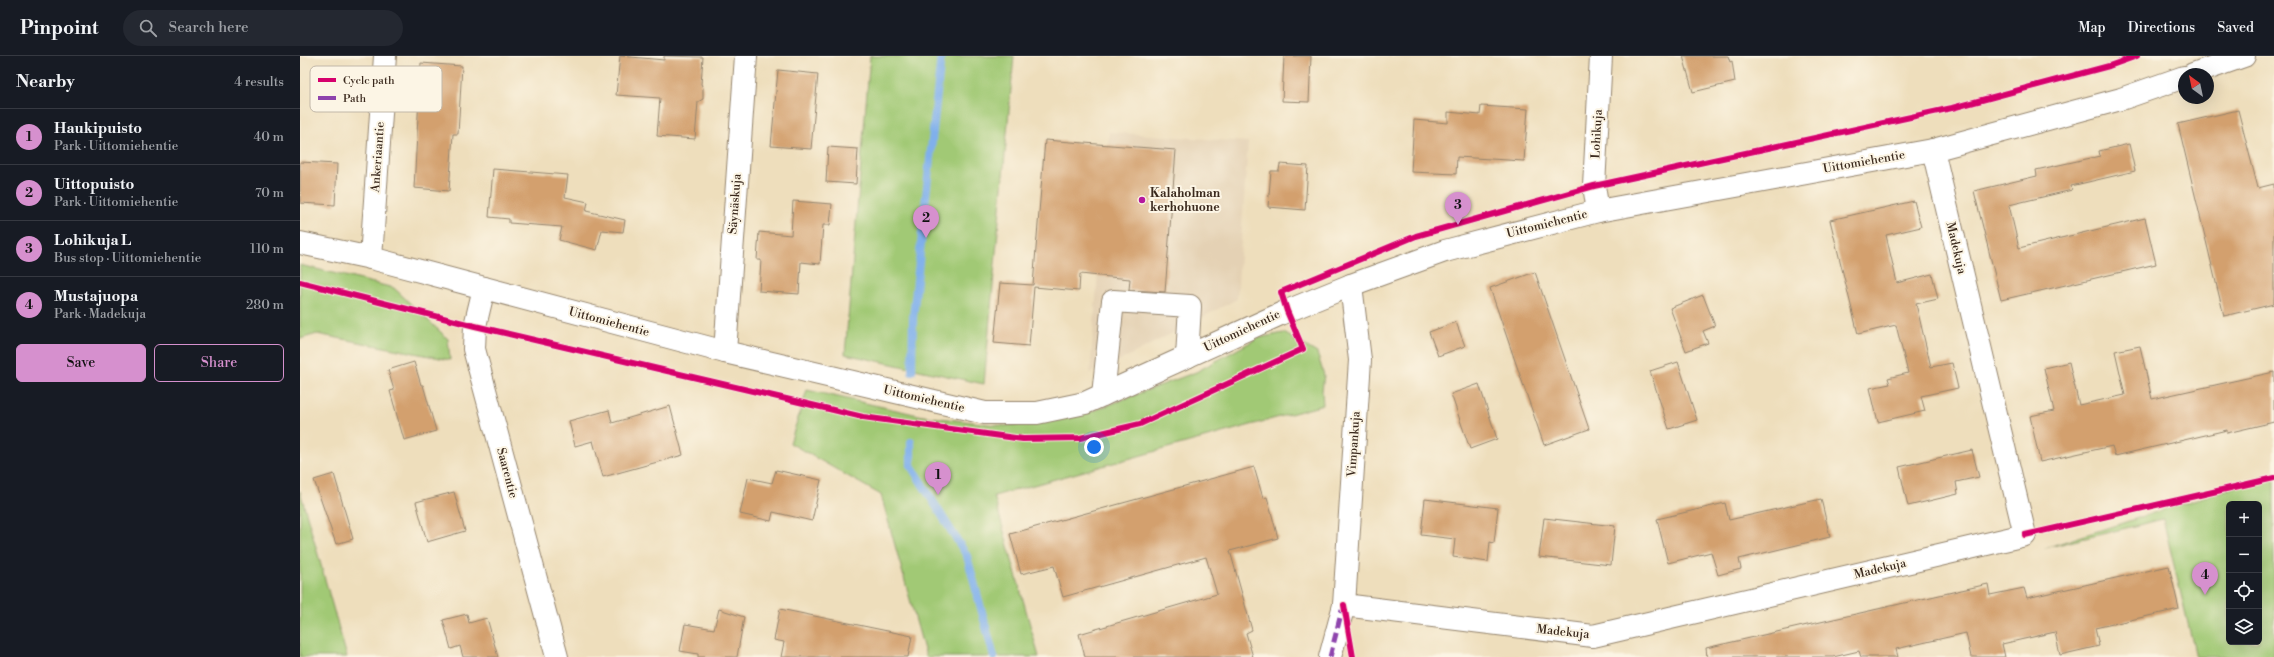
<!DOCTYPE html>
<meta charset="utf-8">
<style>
:root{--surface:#171b24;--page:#242831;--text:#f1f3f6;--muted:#9ea1a6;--line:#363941;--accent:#d690ce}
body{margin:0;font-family:"Libre Bodoni",serif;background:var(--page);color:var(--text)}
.controls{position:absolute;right:12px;bottom:12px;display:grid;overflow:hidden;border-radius:6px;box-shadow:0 4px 16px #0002}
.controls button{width:36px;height:36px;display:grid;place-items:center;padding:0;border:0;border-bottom:1px solid var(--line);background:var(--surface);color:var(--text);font:20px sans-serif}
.compass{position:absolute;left:1878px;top:12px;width:36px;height:36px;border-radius:50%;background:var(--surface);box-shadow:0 4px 16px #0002;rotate:327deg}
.you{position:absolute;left:794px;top:391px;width:14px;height:14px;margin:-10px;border:3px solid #fff;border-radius:50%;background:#1a73e8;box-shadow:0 0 0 6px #1a73e833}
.badge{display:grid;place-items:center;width:26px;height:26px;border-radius:50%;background:var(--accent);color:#111;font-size:13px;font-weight:700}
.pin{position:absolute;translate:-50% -33px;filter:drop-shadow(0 1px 2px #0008)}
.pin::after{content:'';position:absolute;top:21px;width:14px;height:12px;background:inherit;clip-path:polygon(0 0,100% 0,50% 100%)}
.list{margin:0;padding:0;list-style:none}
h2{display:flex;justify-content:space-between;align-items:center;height:52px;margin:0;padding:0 16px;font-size:17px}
h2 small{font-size:13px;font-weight:400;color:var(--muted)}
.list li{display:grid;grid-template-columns:26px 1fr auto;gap:12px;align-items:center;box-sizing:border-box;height:56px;padding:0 16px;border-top:1px solid var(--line)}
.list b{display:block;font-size:15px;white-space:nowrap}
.list p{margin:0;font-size:13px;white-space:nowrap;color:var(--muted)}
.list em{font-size:13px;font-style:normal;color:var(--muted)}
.actions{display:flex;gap:8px;padding:12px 16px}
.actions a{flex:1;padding:9px 0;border:1px solid var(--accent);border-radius:6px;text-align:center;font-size:14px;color:var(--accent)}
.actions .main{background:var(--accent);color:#111}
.icon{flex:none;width:22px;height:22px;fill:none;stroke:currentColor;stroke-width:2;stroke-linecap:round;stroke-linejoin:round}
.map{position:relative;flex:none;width:1974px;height:601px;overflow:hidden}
header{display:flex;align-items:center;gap:24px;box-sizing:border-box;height:56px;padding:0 20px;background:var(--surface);border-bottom:1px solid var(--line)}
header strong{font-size:19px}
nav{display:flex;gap:22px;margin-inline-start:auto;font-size:14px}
.search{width:280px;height:36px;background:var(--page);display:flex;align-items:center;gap:10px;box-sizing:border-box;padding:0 14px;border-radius:22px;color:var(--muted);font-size:15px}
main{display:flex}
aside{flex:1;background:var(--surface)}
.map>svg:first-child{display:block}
.built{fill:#e4d1b4}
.green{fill:#a1c975;stroke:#6e7a4a;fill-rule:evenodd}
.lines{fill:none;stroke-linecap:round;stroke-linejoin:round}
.stream{stroke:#80b0eb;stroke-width:8}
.building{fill:#d3a06e}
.minor-casing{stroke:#94846d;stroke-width:24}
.minor{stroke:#fff;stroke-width:22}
.quiet{stroke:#8e44ad;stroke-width:5;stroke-dasharray:10 5;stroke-linecap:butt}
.cycleway-casing{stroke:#fcf5e5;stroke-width:8}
.cycleway{stroke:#d6006c;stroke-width:6}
.poi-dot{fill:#b5179e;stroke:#fcf5e5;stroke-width:1.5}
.labels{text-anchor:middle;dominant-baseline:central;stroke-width:4;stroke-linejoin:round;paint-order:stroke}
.street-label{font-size:12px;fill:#3b2a1e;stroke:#fcf5e5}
.poi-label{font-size:12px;font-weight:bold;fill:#3b2a1e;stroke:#fcf5e5;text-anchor:start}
.key{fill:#fcf5e5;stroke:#c2b8a9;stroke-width:1}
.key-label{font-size:11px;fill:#3b2a1e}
</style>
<header>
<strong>Pinpoint</strong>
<div class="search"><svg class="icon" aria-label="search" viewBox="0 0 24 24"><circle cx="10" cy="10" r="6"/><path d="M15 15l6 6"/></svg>Search here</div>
<nav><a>Map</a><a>Directions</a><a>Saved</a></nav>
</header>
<main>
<aside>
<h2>Nearby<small>4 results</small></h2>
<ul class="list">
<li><span class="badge">1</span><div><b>Haukipuisto</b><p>Park · Uittomiehentie</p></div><em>40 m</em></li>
<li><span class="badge">2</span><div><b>Uittopuisto</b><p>Park · Uittomiehentie</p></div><em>70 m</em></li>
<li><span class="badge">3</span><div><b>Lohikuja L</b><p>Bus stop · Uittomiehentie</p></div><em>110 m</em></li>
<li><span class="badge">4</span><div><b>Mustajuopa</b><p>Park · Madekuja</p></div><em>280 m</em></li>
</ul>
<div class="actions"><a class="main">Save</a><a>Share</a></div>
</aside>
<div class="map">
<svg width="1974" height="601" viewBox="0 0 1974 601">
<rect width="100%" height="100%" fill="#fcf5e5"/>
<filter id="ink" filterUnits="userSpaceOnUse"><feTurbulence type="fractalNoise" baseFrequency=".025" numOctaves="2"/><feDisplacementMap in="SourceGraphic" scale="8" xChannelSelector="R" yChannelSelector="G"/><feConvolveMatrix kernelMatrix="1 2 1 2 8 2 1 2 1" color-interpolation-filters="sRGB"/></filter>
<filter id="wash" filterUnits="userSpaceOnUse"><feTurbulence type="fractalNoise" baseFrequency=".012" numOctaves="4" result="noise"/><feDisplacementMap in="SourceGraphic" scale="16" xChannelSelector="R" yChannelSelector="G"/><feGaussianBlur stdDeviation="0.9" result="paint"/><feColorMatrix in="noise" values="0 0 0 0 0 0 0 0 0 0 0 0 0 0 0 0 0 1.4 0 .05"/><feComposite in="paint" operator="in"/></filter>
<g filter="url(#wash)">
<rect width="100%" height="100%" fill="#eedebc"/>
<polygon class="built" points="809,76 948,86 937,243 823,303 790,317"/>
<g class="green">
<polygon points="570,0 714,0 684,328 545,298"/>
<polygon points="0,209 94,232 148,283 150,304 17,278 0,283"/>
<polygon points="984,277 1017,297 1024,319 1022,335 1023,349 694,440 739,601 626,601 581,439 490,387 507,334 623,360 705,370 782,359 896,316 958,282"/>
<path d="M 1974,418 L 1974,601 L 1896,601 L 1863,463 L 1745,492 ZM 1929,448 L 1959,448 L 1959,586 L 1929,586 Z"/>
<polygon points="0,435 47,601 0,601"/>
</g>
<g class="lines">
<g class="stream">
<polyline points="612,315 613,262 641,0"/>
<polyline points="611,386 611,410 667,500 694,601"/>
</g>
</g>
<g id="blocks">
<g class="building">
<polygon points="320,0 364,4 364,0 403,1 401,28 403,32 403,43 398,46 395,83 357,80 360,42 316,39"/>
<polygon points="984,0 1011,0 1009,46 982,45"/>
<polygon points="1383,0 1428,0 1430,6 1432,5 1435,26 1393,36"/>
<polygon points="121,7 162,10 158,78 153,78 149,135 114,132"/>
<polygon points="478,14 518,18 511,93 471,90"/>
<polygon points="1181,50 1228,53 1224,105 1157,101 1156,118 1111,116 1114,64 1148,67 1148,56 1180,59"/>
<polygon points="1938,54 1958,132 1974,128 1974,248 1924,260 1878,68"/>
<polygon points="745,84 876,94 865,236 829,234 830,223 780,218 779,235 734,231 729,290 694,287 700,227 733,229"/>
<polygon points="1829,88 1835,115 1771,130 1772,134 1709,149 1719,192 1845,162 1856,208 1701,244 1674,135 1737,120 1736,114 1800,100 1799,95"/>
<polygon points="528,91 558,93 556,128 526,126"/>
<polygon points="0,106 37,108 35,149 0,147"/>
<polygon points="980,108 1008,110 1005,154 968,151 971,115 979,115"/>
<polygon points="193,113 268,119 265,141 288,146 286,155 325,164 323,176 302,174 297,194 259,184 262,171 209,167 209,163 189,161"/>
<polygon points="493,145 532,148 530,169 523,169 520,208 501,206 499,238 459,235 461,204 457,204 459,176 491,179"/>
<polygon points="1614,145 1621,171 1586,179 1597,227 1632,218 1638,243 1616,248 1631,311 1652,307 1658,332 1621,340 1625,355 1578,366 1570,332 1590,328 1588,322 1608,317 1596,269 1558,278 1530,164"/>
<polygon points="1235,216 1289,373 1244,389 1190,232"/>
<polygon points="1403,239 1415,270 1403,275 1408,287 1386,295 1370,252"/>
<polygon points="1156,266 1165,290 1138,300 1129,276"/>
<polygon points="1840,290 1852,343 1974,316 1974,366 1927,377 1927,374 1815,400 1812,390 1740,406 1730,360 1754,355 1744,312 1769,306 1779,349 1825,339 1815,295"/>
<polygon points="114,306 121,329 123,329 136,375 104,384 90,335 94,334 88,314"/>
<polygon points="1378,306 1397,364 1369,373 1350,315"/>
<polygon points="1179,328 1197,383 1170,393 1151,338"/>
<polygon points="370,350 383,399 303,421 293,385 275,390 269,365 309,354 312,367"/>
<polygon points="1672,394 1679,421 1656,426 1658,438 1608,450 1599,411"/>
<polygon points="954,411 963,442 967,441 978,482 930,495 952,574 946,577 953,601 785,601 779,578 917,538 906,501 763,541 754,510 721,518 710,478"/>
<polygon points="476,414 521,424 512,465 473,456 471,465 440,458 448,422 472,427"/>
<polygon points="34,418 53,483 36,488 14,424"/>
<polygon points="154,436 165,475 127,486 116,446"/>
<polygon points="1125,443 1198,452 1194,487 1190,486 1188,506 1153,501 1155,483 1121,479"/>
<polygon points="1521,443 1530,481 1439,503 1441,513 1418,519 1411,496 1368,507 1357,463 1425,447 1429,464"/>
<polygon points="1244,462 1315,470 1311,509 1239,501"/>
<polygon points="1869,510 1879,553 1795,572 1799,590 1760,599 1755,576 1702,588 1705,601 1671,601 1666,577 1596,593 1598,601 1561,601 1559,595 1533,601 1407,601 1406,592 1688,528 1690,539 1724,532 1727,542"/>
<polygon points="419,553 444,561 437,601 398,601 398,598 380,595 385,568 414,573"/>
<polygon points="480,553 612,580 608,601 481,601 484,586 474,584"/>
<polygon points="167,558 169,567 187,562 198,601 163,601 160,590 151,593 143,564"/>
</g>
</g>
</g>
<g filter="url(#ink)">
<use href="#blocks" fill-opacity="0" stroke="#94846d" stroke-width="1"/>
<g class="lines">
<g class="minor-casing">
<g id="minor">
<polyline points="1893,18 1944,0"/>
<polyline points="1298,155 1294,130 1301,0"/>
<polyline points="0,187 71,202 425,296 685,357 737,357 785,347 987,255 1051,229 1145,195 1298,155 1633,94 1821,43 1884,21"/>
<polyline points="71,202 85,0"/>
<polyline points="184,232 175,270 174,293 257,601"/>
<polyline points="425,296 446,0"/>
<polyline points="803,339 813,245 890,250 887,301"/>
<polyline points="1044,549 1293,580 1725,479 1633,94"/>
<polyline points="1030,601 1044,549 1060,304 1051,229"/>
</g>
</g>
<use href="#minor" class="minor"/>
<polyline class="quiet" points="1030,601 1042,554"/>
<g class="cycleway-casing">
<g id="cycleway">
<polyline points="0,226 175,270 563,361 723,383 780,382 840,368 1003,293 987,255 981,236 1116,180 1294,130 1652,52 1809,10 1837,0"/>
<polyline points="1725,479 1974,422"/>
<polyline points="1044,549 1053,601"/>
</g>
</g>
<use href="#cycleway" class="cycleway"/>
</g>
</g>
<circle class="poi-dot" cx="842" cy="144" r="4"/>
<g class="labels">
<g class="street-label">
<text transform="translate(1297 78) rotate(-87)">Lohikuja</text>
<text transform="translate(78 101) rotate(-86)">Ankeriaantie</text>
<text transform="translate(1564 106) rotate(-10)">Uittomiehentie</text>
<text transform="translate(435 148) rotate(-86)">Säynäskuja</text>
<text transform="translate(1247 168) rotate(-14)">Uittomiehentie</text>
<text transform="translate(1656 192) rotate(77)">Madekuja</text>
<text transform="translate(309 266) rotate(15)">Uittomiehentie</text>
<text transform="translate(942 275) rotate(-25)">Uittomiehentie</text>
<text transform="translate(624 343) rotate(13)">Uittomiehentie</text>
<text transform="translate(1054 388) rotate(-86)">Vimpankuja</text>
<text transform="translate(207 417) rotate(75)">Saarentie</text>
<text transform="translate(1580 513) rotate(-13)">Madekuja</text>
<text transform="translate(1263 576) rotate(6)">Madekuja</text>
</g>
<g class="poi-label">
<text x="850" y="137">Kalaholman<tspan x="850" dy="14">kerhohuone</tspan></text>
</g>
</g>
<rect x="10" y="10" width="132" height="46" rx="6" class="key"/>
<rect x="18" y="22" width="18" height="4" fill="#d6006c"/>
<rect x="18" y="40" width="18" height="4" fill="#8e44ad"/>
<g class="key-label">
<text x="43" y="28">Cycle path</text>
<text x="43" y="46">Path</text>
</g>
</svg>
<div class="controls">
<button>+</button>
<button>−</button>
<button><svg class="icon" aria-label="locate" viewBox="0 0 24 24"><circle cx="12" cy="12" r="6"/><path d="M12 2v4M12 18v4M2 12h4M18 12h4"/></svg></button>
<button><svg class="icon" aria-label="layers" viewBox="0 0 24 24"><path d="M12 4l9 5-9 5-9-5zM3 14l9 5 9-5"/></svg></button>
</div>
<svg class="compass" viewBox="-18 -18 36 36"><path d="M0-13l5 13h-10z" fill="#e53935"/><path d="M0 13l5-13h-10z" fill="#9ea1a6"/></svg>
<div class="you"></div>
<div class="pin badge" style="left:638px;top:439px">1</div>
<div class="pin badge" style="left:626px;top:182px">2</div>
<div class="pin badge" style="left:1158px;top:169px">3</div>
<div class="pin badge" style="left:1905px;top:539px">4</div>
</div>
</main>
